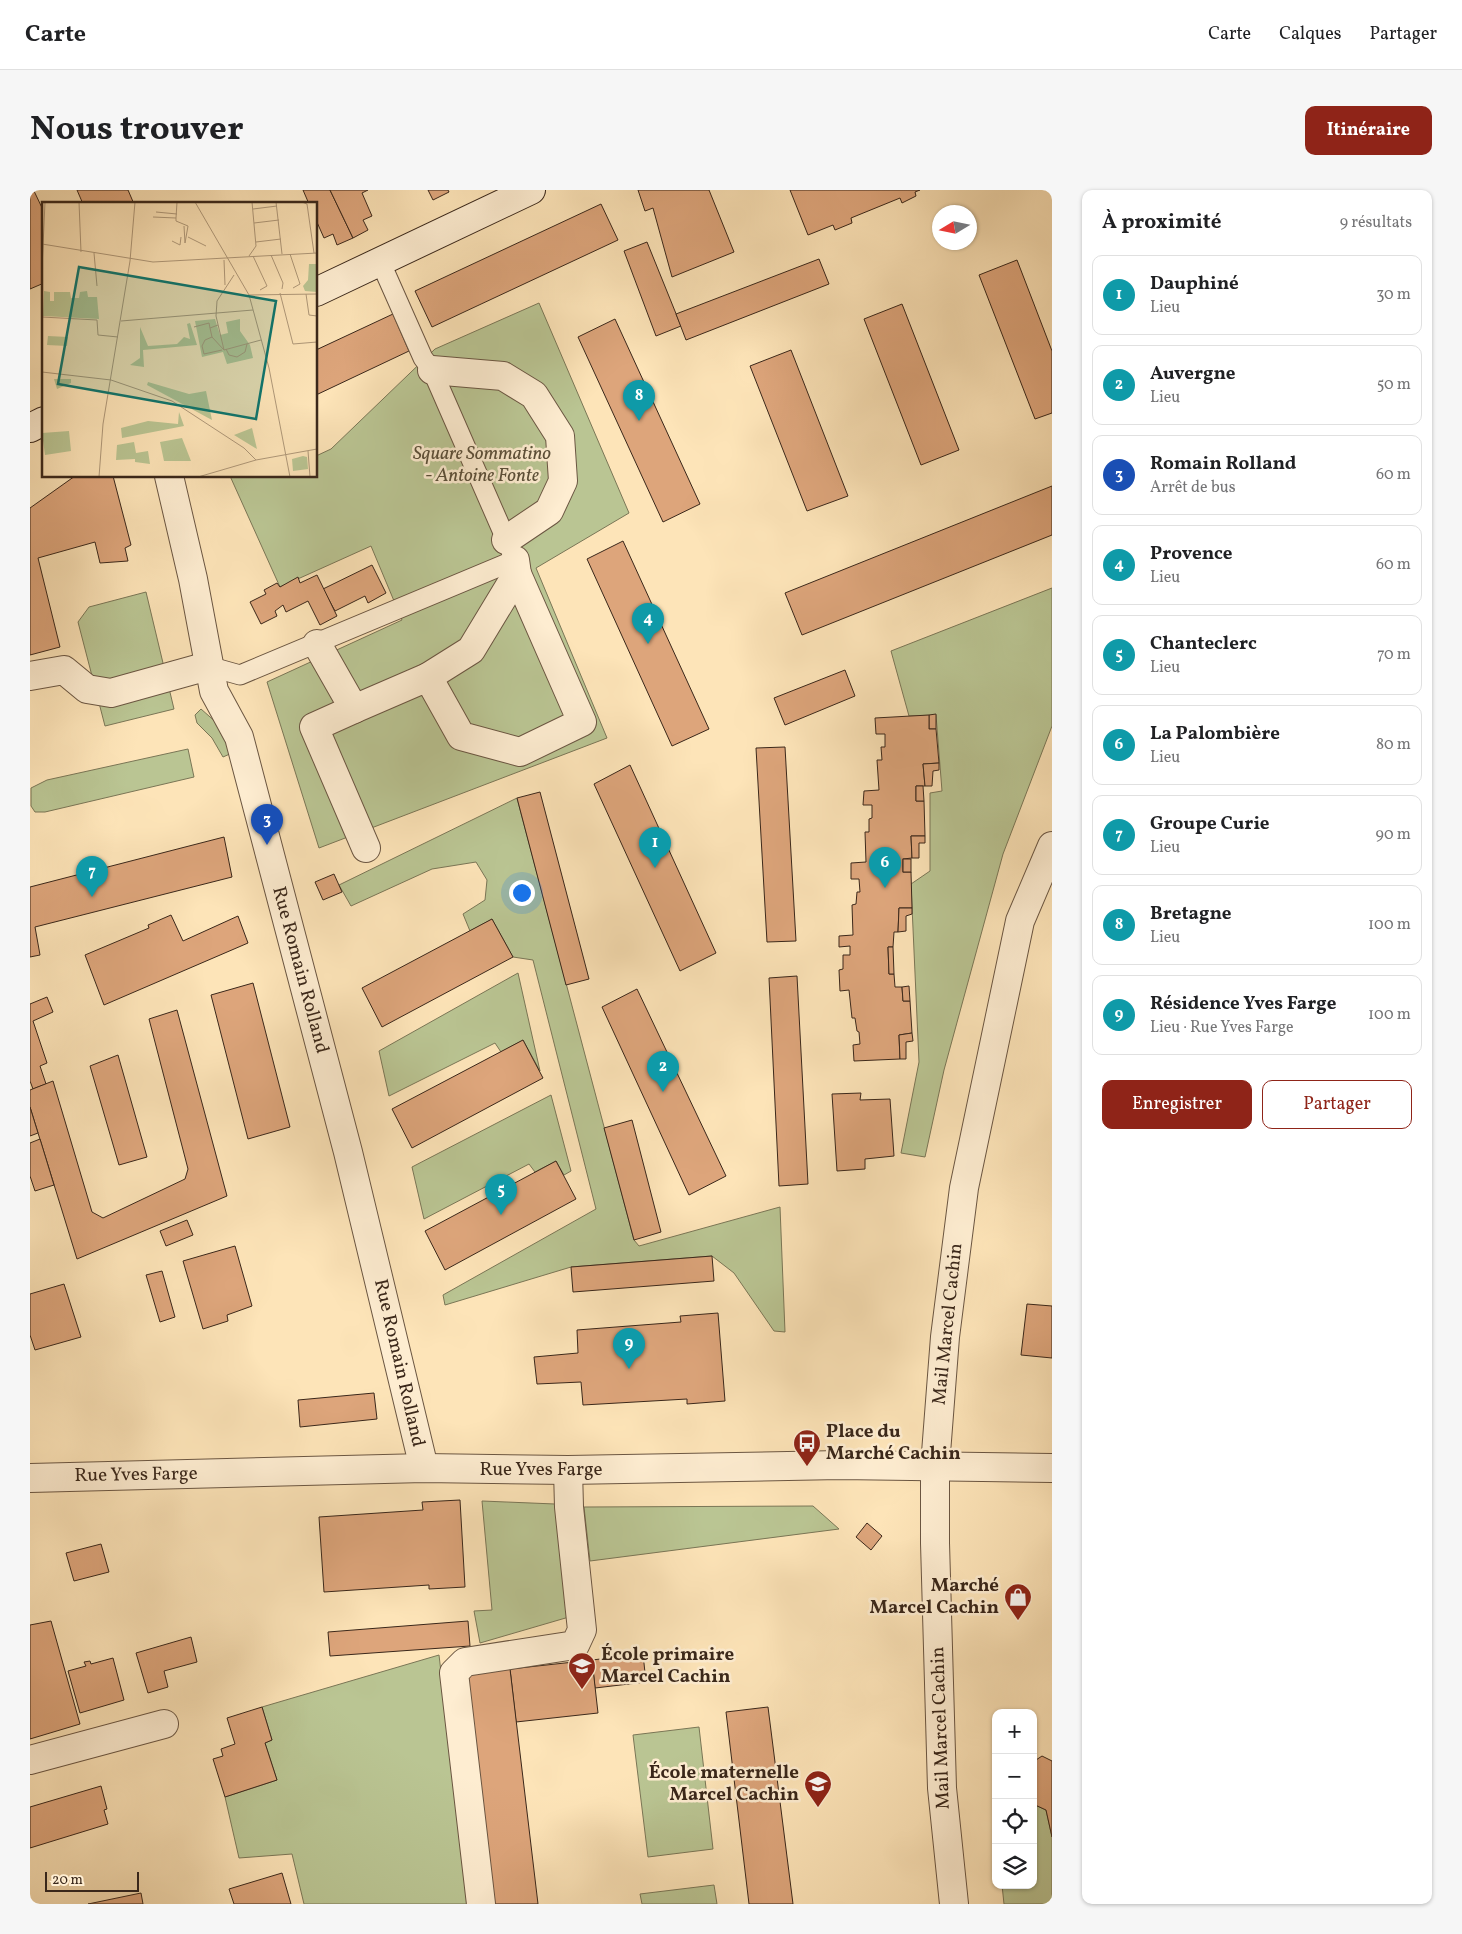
<!DOCTYPE html>
<html lang="fr">
<meta charset="utf-8">
<style>
:root{--surface:#fff;--page:#f6f6f6;--text:#202124;--muted:#757577;--line:#e0e0e0;--accent:#8f2418}
body{margin:0;font-family:Vollkorn,serif;background:var(--page);color:var(--text)}
.controls{position:absolute;right:15px;bottom:15px;display:grid;overflow:hidden;border-radius:10px;box-shadow:0 1px 4px #0004}
.controls button{width:45px;height:45px;display:grid;place-items:center;padding:0;border:0;border-bottom:1px solid var(--line);background:var(--surface);color:var(--text);font:25px sans-serif}
.compass{position:absolute;left:902px;top:15px;width:45px;height:45px;border-radius:50%;background:var(--surface);box-shadow:0 1px 4px #0004;rotate:260deg}
.scale{position:absolute;left:15px;bottom:12px;width:94px;box-sizing:border-box;padding-left:5px;border:2px solid #3a271a;border-top:0;font-size:14px;line-height:18px;white-space:nowrap;color:#3a271a;-webkit-text-stroke:4px #feedd1;paint-order:stroke}
.you{position:absolute;left:491px;top:702px;width:18px;height:18px;margin:-12px;border:4px solid #fff;border-radius:50%;background:#1a73e8;box-shadow:0 0 0 8px #1a73e833}
.badge{display:grid;place-items:center;width:32px;height:32px;border-radius:50%;background:var(--accent);color:#fff;font-size:16px;font-weight:700}
.pin{position:absolute;translate:-50% -41px;filter:drop-shadow(0 1px 2px #0008)}
.pin::after{content:'';position:absolute;top:26px;width:18px;height:15px;background:inherit;clip-path:polygon(0 0,100% 0,50% 100%)}
.list{margin:0;padding:0;list-style:none}
h2{display:flex;justify-content:space-between;align-items:center;height:65px;margin:0;padding:0 20px;font-size:21px}
h2 small{font-size:16px;font-weight:400;color:var(--muted)}
.list li{display:grid;grid-template-columns:32px 1fr auto;gap:15px;align-items:center;box-sizing:border-box;height:80px;margin:0 10px 10px;padding:0 10px;border:1px solid var(--line);border-radius:10px}
.list b{display:block;font-size:19px;white-space:nowrap}
.list p{margin:0;font-size:16px;white-space:nowrap;color:var(--muted)}
.list em{font-size:16px;font-style:normal;color:var(--muted)}
.actions{display:flex;gap:10px;padding:15px 20px}
.actions a{flex:1;padding:11px 0;border:1px solid var(--accent);border-radius:10px;text-align:center;font-size:18px;color:var(--accent)}
.actions .main{background:var(--accent);color:#fff}
.icon{flex:none;width:28px;height:28px;fill:none;stroke:currentColor;stroke-width:2;stroke-linecap:round;stroke-linejoin:round}
.map{position:relative;flex:none;width:1022px;height:1714px;overflow:hidden;border-radius:10px}
header{display:flex;align-items:center;gap:30px;box-sizing:border-box;height:70px;padding:0 25px;background:var(--surface);border-bottom:1px solid var(--line)}
header strong{font-size:24px}
nav{display:flex;gap:28px;margin-inline-start:auto;font-size:18px}
.intro{display:flex;align-items:center;justify-content:space-between;box-sizing:border-box;height:120px;padding:0 30px}
h1{margin:0;font-size:35px}
.button{padding:12px 22px;border-radius:10px;background:var(--accent);color:#fff;font-size:18px;font-weight:700}
main{display:flex;gap:30px;padding:0 30px}
aside{flex:1;background:var(--surface);border-radius:10px;box-shadow:0 1px 4px #0004}
.map>svg:first-child{display:block}
.green{fill:#bac593;stroke:#7a7656}
.building{fill:#dda57b;stroke:#3a271a}
.lines{fill:none;stroke-linecap:round;stroke-linejoin:round}
.lane-casing{stroke:#6b5642;stroke-width:21}
.street-casing{stroke:#6b5642;stroke-width:30}
.secondary-casing{stroke:#3a271a;stroke-width:30}
.lane{stroke:#feedd1;stroke-width:19}
.street{stroke:#feedd1;stroke-width:28}
.secondary{stroke:#feedd1;stroke-width:28}
.labels{text-anchor:middle;dominant-baseline:central;stroke-width:5;stroke-linejoin:round;paint-order:stroke}
.park-label{font-size:19px;font-style:italic;fill:#5a4e38;stroke:#feedd1}
.street-label{font-size:19px;fill:#3a271a;stroke:#feedd1}
.poi-label{font-size:19px;font-weight:bold;fill:#3a271a;stroke:#feedd1;text-anchor:start}
.inset-road{fill:none;stroke:#af9879;stroke-width:1}
.view{fill:#0f766e;fill-opacity:0.15;stroke:#0f766e;stroke-width:2.5}
.inset-edge{fill:none;stroke:#3a271a;stroke-width:2.5}
</style>
<header>
<strong>Carte</strong>
<nav><a>Carte</a><a>Calques</a><a>Partager</a></nav>
</header>
<div class="intro"><h1>Nous trouver</h1><a class="button">Itinéraire</a></div>
<main>
<div class="map">
<svg width="1022" height="1714" viewBox="0 0 1022 1714">
<rect width="100%" height="100%" fill="#fde4b8"/>
<filter id="stains"><feTurbulence type="fractalNoise" baseFrequency=".004" numOctaves="4"/><feColorMatrix values="0 0 0 0 .2 0 0 0 0 .09 0 0 0 0 .02 0 0 0 .5 -.17"/></filter>
<radialGradient id="worn" r=".72"><stop offset=".6" stop-color="#630" stop-opacity="0"/><stop offset="1" stop-color="#630" stop-opacity=".3"/></radialGradient>
<g class="green">
<polygon points="509,113 599,323 506,378 577,548 289,658 237,492 372,430 341,356 250,397 200,286 286,286 286,266 301,259 405,159"/>
<polygon points="1022,398 1022,536 973,664 914,880 895,967 871,963 889,872 881,694 900,681 900,603 912,601 906,525 879,526 861,461"/>
<polygon points="116,402 144,519 75,536 48,432 59,417"/>
<polygon points="171,519 188,534 202,563 193,567 182,548 167,533 165,525"/>
<polygon points="158,559 164,587 15,622 5,622 1,616 1,598 17,590"/>
<polygon points="487,608 604,1050 609,1056 750,1017 755,1142 744,1141 704,1083 682,1066 541,1077 415,1115 413,1105 566,1019 503,770 483,767 462,729 440,741 433,724 455,710 457,690 446,672 402,679 321,716 309,695"/>
<polygon points="488,783 510,881 493,850 471,862 465,853 359,906 349,861"/>
<polygon points="521,905 541,981 534,985 526,971 505,982 499,974 394,1029 382,977"/>
<polygon points="452,1311 525,1314 539,1427 450,1453 444,1421 462,1420"/>
<polygon points="783,1316 809,1339 560,1371 554,1317"/>
<polygon points="409,1465 438,1714 274,1714 262,1664 209,1668 195,1607 247,1590 235,1553 242,1550 232,1517"/>
<polygon points="669,1537 683,1659 618,1667 603,1545"/>
<polygon points="1003,1614 1016,1620 1022,1647 1022,1714 974,1714 972,1695 1003,1695"/>
<polygon points="684,1695 687,1714 612,1714 610,1704"/>
</g>
<g class="building">
<polygon points="47,0 98,0 104,14 53,14"/>
<polygon points="273,0 300,0 323,48 307,55 303,44 294,48 286,30 286,14 279,14"/>
<polygon points="300,0 338,0 332,3 342,26 333,30 338,40 323,48"/>
<polygon points="398,0 418,0 419,2 403,10"/>
<polygon points="608,0 679,0 704,62 642,87 623,18 615,21"/>
<polygon points="760,0 890,0 885,2 886,6 872,13 870,8 821,28 822,33 805,40 803,35 778,45"/>
<polygon points="4,1 14,22 14,93 0,99 0,3"/>
<polygon points="571,14 588,50 402,137 385,101"/>
<polygon points="617,52 651,136 626,146 594,61"/>
<polygon points="789,69 799,94 656,150 646,124"/>
<polygon points="987,70 1022,161 1022,223 1005,229 949,85"/>
<polygon points="872,114 929,260 891,275 834,129"/>
<polygon points="363,124 379,161 286,205 286,160"/>
<polygon points="585,129 670,314 633,332 548,147"/>
<polygon points="761,160 818,306 777,321 720,176"/>
<polygon points="45,286 83,286 101,355 95,358 98,371 70,373 65,352 8,368 30,457 0,465 0,318"/>
<polygon points="1022,296 1022,345 772,445 755,403"/>
<polygon points="593,351 679,539 642,556 557,369"/>
<polygon points="342,375 356,403 338,413 335,406 305,421 293,399"/>
<polygon points="287,385 307,426 290,435 278,411 256,422 253,415 245,421 247,426 231,434 220,412 236,404 234,400 247,393 250,397 268,387 270,393"/>
<polygon points="815,480 825,506 755,535 744,508"/>
<polygon points="906,524 906,539 899,539 899,525"/>
<polygon points="899,525 899,539 906,539 909,573 893,574 895,596 886,596 886,611 894,611 895,646 881,646 882,668 873,669 873,682 881,682 882,718 869,718 868,742 864,742 863,757 858,757 859,784 864,784 865,797 872,797 873,811 880,811 882,843 869,845 870,869 824,871 823,855 830,854 829,842 827,841 825,828 822,828 819,800 810,801 809,780 813,779 813,765 820,765 820,756 809,757 809,746 823,745 822,715 826,714 827,702 830,702 829,689 821,689 821,673 836,672 835,642 839,642 839,629 842,628 842,615 833,615 834,601 849,600 847,570 852,570 851,557 855,557 855,544 846,544 845,528"/>
<polygon points="755,557 766,751 737,752 726,558"/>
<polygon points="909,573 909,580 903,581 902,596 895,596 893,574"/>
<polygon points="600,575 686,763 650,781 564,594"/>
<polygon points="886,596 893,596 894,611 886,611"/>
<polygon points="510,602 559,789 536,795 487,608"/>
<polygon points="881,646 895,646 895,653 889,653 889,668 882,668"/>
<polygon points="194,647 202,687 5,737 10,765 0,767 0,697"/>
<rect x="873" y="669" width="8" height="13"/>
<polygon points="304,684 312,702 293,710 285,692"/>
<polygon points="869,718 882,718 882,724 876,726 876,741 868,742"/>
<polygon points="141,725 153,751 208,726 218,753 74,815 55,765 119,738 118,735"/>
<polygon points="462,729 483,767 352,837 332,798"/>
<polygon points="858,757 863,757 864,784 859,784"/>
<polygon points="767,786 778,994 749,996 739,788"/>
<polygon points="223,793 260,937 218,949 181,805"/>
<polygon points="879,796 880,811 873,811 872,797"/>
<polygon points="607,799 696,986 659,1005 572,817"/>
<polygon points="17,807 23,822 3,831 17,873 10,876 16,894 3,899 0,891 0,814"/>
<polygon points="147,820 197,1006 47,1069 0,917 0,900 23,891 62,1022 73,1028 155,989 158,979 119,829"/>
<polygon points="882,843 883,851 876,852 876,869 870,869 869,845"/>
<polygon points="493,850 513,888 382,958 362,919"/>
<polygon points="88,865 117,967 89,975 60,876"/>
<polygon points="831,903 830,910 860,909 864,966 835,969 835,979 807,981 802,904"/>
<polygon points="0,917 8,943 0,946"/>
<polygon points="602,930 631,1042 604,1050 574,938"/>
<polygon points="10,949 24,995 5,1001 0,986 0,953"/>
<polygon points="526,971 546,1009 415,1080 395,1041"/>
<polygon points="157,1030 163,1045 136,1056 130,1041"/>
<polygon points="205,1056 222,1116 197,1125 198,1131 173,1139 153,1071"/>
<polygon points="682,1066 684,1091 543,1102 541,1077"/>
<polygon points="132,1081 145,1127 130,1132 116,1085"/>
<polygon points="34,1094 51,1147 5,1160 0,1145 0,1104"/>
<polygon points="997,1114 1022,1116 1022,1168 991,1165"/>
<polygon points="688,1123 695,1211 657,1214 657,1209 553,1215 551,1192 507,1194 504,1167 548,1163 547,1140 651,1132 650,1126"/>
<polygon points="344,1203 347,1229 270,1237 268,1210"/>
<polygon points="430,1310 435,1397 399,1399 399,1395 294,1402 289,1327 393,1320 392,1312"/>
<polygon points="837,1333 852,1346 841,1360 826,1347"/>
<polygon points="71,1354 79,1382 44,1391 36,1363"/>
<polygon points="21,1431 50,1534 0,1549 0,1435"/>
<polygon points="438,1431 440,1456 300,1466 298,1442"/>
<polygon points="161,1447 167,1472 134,1481 138,1497 118,1503 106,1463"/>
<polygon points="613,1464 616,1492 565,1498 562,1470"/>
<polygon points="83,1468 94,1510 50,1523 38,1481 56,1476 54,1472 60,1471 61,1474"/>
<polygon points="562,1470 568,1523 486,1532 480,1479"/>
<polygon points="480,1479 508,1714 463,1714 436,1484"/>
<polygon points="232,1517 242,1550 235,1553 247,1590 195,1607 183,1569 193,1566 191,1559 205,1554 197,1528"/>
<polygon points="738,1517 763,1714 719,1714 696,1522"/>
<polygon points="1012,1566 1022,1571 1022,1647 1016,1620 1003,1614 1003,1572"/>
<polygon points="71,1596 77,1619 74,1620 78,1634 0,1658 0,1617"/>
<polygon points="252,1683 261,1714 204,1714 199,1699"/>
<polygon points="111,1703 113,1714 58,1714"/>
</g>
<g class="lines">
<g class="lane-casing">
<polyline id="lane" points="178,476 210,485 485,370 402,180 393,168 350,71"/>
</g>
<g class="street-casing">
<g id="street">
<polyline points="402,180 473,186 504,205 530,246 533,291 519,321 476,350"/>
<polyline points="139,286 163,389 184,501 209,547 318,962 394,1278"/>
<polyline points="287,454 324,519 398,487 431,546 490,562 552,532 487,384"/>
<polyline points="0,486 34,480 57,499 81,503 178,476"/>
<polyline points="398,487 441,460 487,384 485,370"/>
<polyline points="324,519 284,537 336,658"/>
<polyline points="0,1288 394,1278 538,1280 810,1275 1022,1278"/>
<polyline points="0,1570 134,1534"/>
<polyline points="451,1714 424,1483 435,1472 545,1455 552,1440 539,1317 538,1280"/>
<polyline points="924,1714 912,1598 905,1353 905,1276 915,1147 934,998 990,731 1022,656"/>
</g>
</g>
<g class="secondary-casing">
<g id="secondary">
<polyline points="286,102 501,0"/>
<polyline points="0,238 14,231"/>
</g>
</g>
<use href="#lane" class="lane"/>
<use href="#street" class="street"/>
<use href="#secondary" class="secondary"/>
</g>
<defs>
<g id="bus-pin" transform="scale(1.4375)"><path d="M0 17L-7.5 6A9.5 9.5 0 1 1 7.5 6Z" fill="#8f2418" stroke="#feedd1"/><path d="M-5-6H5V4H4V6H2V4H-2V6H-4V4H-5ZM-3.5-4V0h7V-4ZM-3.5 1.2v1.5H-2V1.2ZM2 1.2v1.5H3.5V1.2Z" fill="#fff"/></g>
<g id="shop-pin" transform="scale(1.4375)"><path d="M0 17L-7.5 6A9.5 9.5 0 1 1 7.5 6Z" fill="#8f2418" stroke="#feedd1"/><path d="M-5-2.5h2.3a2.7 3.5 0 0 1 5.4 0H5L5.5 6h-11ZM-1.5-2.5h3a1.5 2.3 0 0 0-3 0Z" fill="#fff"/></g>
<g id="school-pin" transform="scale(1.4375)"><path d="M0 17L-7.5 6A9.5 9.5 0 1 1 7.5 6Z" fill="#8f2418" stroke="#feedd1"/><path d="M0-5L7-2L0 1L-7-2ZM-4 1L0 2.5L4 1V4Q0 6-4 4Z" fill="#fff"/></g>
</defs>
<g fill-rule="evenodd">
<use href="#bus-pin" x="777" y="1253"/>
<use href="#shop-pin" x="988" y="1407"/>
<use href="#school-pin" x="552" y="1476"/>
<use href="#school-pin" x="788" y="1594"/>
</g>
<g class="labels">
<g class="park-label">
<text x="452" y="264">Square Sommatino<tspan x="452" dy="22">- Antoine Fonte</tspan></text>
</g>
<g class="street-label">
<text transform="translate(270 780) rotate(75)">Rue Romain Rolland</text>
<text transform="translate(918 1134) rotate(-84)">Mail Marcel Cachin</text>
<text transform="translate(369 1173) rotate(77)">Rue Romain Rolland</text>
<text x="511" y="1280">Rue Yves Farge</text>
<text transform="translate(106 1285) rotate(-1)">Rue Yves Farge</text>
<text transform="translate(911 1538) rotate(-92)">Mail Marcel Cachin</text>
</g>
<g class="poi-label">
<text x="796" y="1242">Place du<tspan x="796" dy="22">Marché Cachin</tspan></text>
<text x="969" y="1396" text-anchor="end">Marché<tspan x="969" dy="22">Marcel Cachin</tspan></text>
<text x="571" y="1465">École primaire<tspan x="571" dy="22">Marcel Cachin</tspan></text>
<text x="769" y="1583" text-anchor="end">École maternelle<tspan x="769" dy="22">Marcel Cachin</tspan></text>
</g>
</g>
<g transform="translate(12 12)">
<rect width="275" height="275" fill="#fde4b8"/>
<path d="M 267,62 L 275,62 L 275,90 L 263,89 L 261,84 L 266,78 ZM 2,89 L 8,90 L 8,99 L 12,99 L 12,90 L 28,90 L 29,96 L 37,96 L 38,90 L 45,89 L 46,95 L 55,95 L 57,117 L 1,114 ZM 173,117 L 178,133 L 186,131 L 184,120 L 198,117 L 198,129 L 208,143 L 211,156 L 185,162 L 181,150 L 160,155 L 153,119 ZM 148,121 L 155,143 L 101,148 L 102,165 L 88,163 L 98,156 L 98,125 L 106,144 L 135,142 L 142,135 L 148,137 L 145,122 ZM 6,134 L 26,135 L 25,144 L 5,143 ZM 12,177 L 29,177 L 29,181 L 15,187 ZM 106,180 L 147,192 L 164,189 L 170,218 L 105,183 ZM 137,210 L 142,224 L 80,236 L 79,226 L 106,219 L 136,222 ZM 210,226 L 215,247 L 192,233 ZM 27,229 L 29,249 L 3,253 L 0,231 ZM 140,236 L 149,259 L 122,259 L 118,240 ZM 92,240 L 94,251 L 106,249 L 108,262 L 93,260 L 93,257 L 74,258 L 75,243 ZM 261,254 L 265,255 L 266,267 L 251,269 L 250,257 Z" fill="#bac593"/>
<path class="inset-road" d="M 37,0 L 39,50M 153,0 L 207,93 L 227,166 L 248,275M 234,0 L 240,52M 260,0 L 265,2 L 272,51M 211,7 L 235,4M 114,10 L 135,12M 111,15 L 134,16 L 135,0M 134,16 L 134,19 L 146,24 L 143,41 L 142,24M 212,21 L 237,18M 146,35 L 164,44M 130,39 L 138,43 L 139,35M 214,40 L 239,37M 0,42 L 111,60 L 275,51M 52,51 L 55,84M 248,52 L 258,82 L 251,86M 229,53 L 241,81 L 240,87M 207,54 L 214,44 L 210,0M 211,54 L 225,84 L 218,88M 182,58 L 183,83M 0,67 L 3,0M 192,73 L 175,99 L 174,114 L 182,148 L 219,138M 238,91 L 251,142 L 275,140M 264,92 L 267,113 L 275,114M 207,93 L 275,92M 0,115 L 55,118 L 56,133 L 76,135M 79,119 L 211,108M 176,123 L 168,126 L 170,135 L 163,138 L 160,144 L 162,152 L 180,148M 152,125 L 167,121 L 168,126M 170,135 L 182,148M 184,147 L 187,153 L 195,155 L 203,150 L 205,142M 0,170 L 69,178 L 130,199 L 202,246 L 214,258M 266,249 L 268,275M 57,275 L 61,222 L 88,59 L 93,0M 156,275 L 214,258 L 275,247"/>
<path class="view" d="M 37,65 L 234,99 L 214,217 L 16,182 Z"/>
<rect width="275" height="275" class="inset-edge"/>
</g>
<rect width="100%" height="100%" filter="url(#stains)"/>
<rect width="100%" height="100%" fill="url(#worn)"/>
</svg>
<div class="controls">
<button>+</button>
<button>−</button>
<button><svg class="icon" aria-label="locate" viewBox="0 0 24 24"><circle cx="12" cy="12" r="6"/><path d="M12 2v4M12 18v4M2 12h4M18 12h4"/></svg></button>
<button><svg class="icon" aria-label="layers" viewBox="0 0 24 24"><path d="M12 4l9 5-9 5-9-5zM3 14l9 5 9-5"/></svg></button>
</div>
<svg class="compass" viewBox="-18 -18 36 36"><path d="M0-13l5 13h-10z" fill="#e53935"/><path d="M0 13l5-13h-10z" fill="#757577"/></svg>
<div class="scale">20 m</div>
<div class="you"></div>
<div class="pin badge" style="left:625px;top:678px;background:#0f9aa8">1</div>
<div class="pin badge" style="left:633px;top:902px;background:#0f9aa8">2</div>
<div class="pin badge" style="left:237px;top:655px;background:#1a4fb4">3</div>
<div class="pin badge" style="left:618px;top:454px;background:#0f9aa8">4</div>
<div class="pin badge" style="left:471px;top:1025px;background:#0f9aa8">5</div>
<div class="pin badge" style="left:855px;top:698px;background:#0f9aa8">6</div>
<div class="pin badge" style="left:62px;top:707px;background:#0f9aa8">7</div>
<div class="pin badge" style="left:609px;top:231px;background:#0f9aa8">8</div>
<div class="pin badge" style="left:599px;top:1179px;background:#0f9aa8">9</div>
</div>
<aside>
<h2>À proximité<small>9 résultats</small></h2>
<ul class="list">
<li><span class="badge" style="background:#0f9aa8">1</span><div><b>Dauphiné</b><p>Lieu</p></div><em>30 m</em></li>
<li><span class="badge" style="background:#0f9aa8">2</span><div><b>Auvergne</b><p>Lieu</p></div><em>50 m</em></li>
<li><span class="badge" style="background:#1a4fb4">3</span><div><b>Romain Rolland</b><p>Arrêt de bus</p></div><em>60 m</em></li>
<li><span class="badge" style="background:#0f9aa8">4</span><div><b>Provence</b><p>Lieu</p></div><em>60 m</em></li>
<li><span class="badge" style="background:#0f9aa8">5</span><div><b>Chanteclerc</b><p>Lieu</p></div><em>70 m</em></li>
<li><span class="badge" style="background:#0f9aa8">6</span><div><b>La Palombière</b><p>Lieu</p></div><em>80 m</em></li>
<li><span class="badge" style="background:#0f9aa8">7</span><div><b>Groupe Curie</b><p>Lieu</p></div><em>90 m</em></li>
<li><span class="badge" style="background:#0f9aa8">8</span><div><b>Bretagne</b><p>Lieu</p></div><em>100 m</em></li>
<li><span class="badge" style="background:#0f9aa8">9</span><div><b>Résidence Yves Farge</b><p>Lieu · Rue Yves Farge</p></div><em>100 m</em></li>
</ul>
<div class="actions"><a class="main">Enregistrer</a><a>Partager</a></div>
</aside>
</main>
